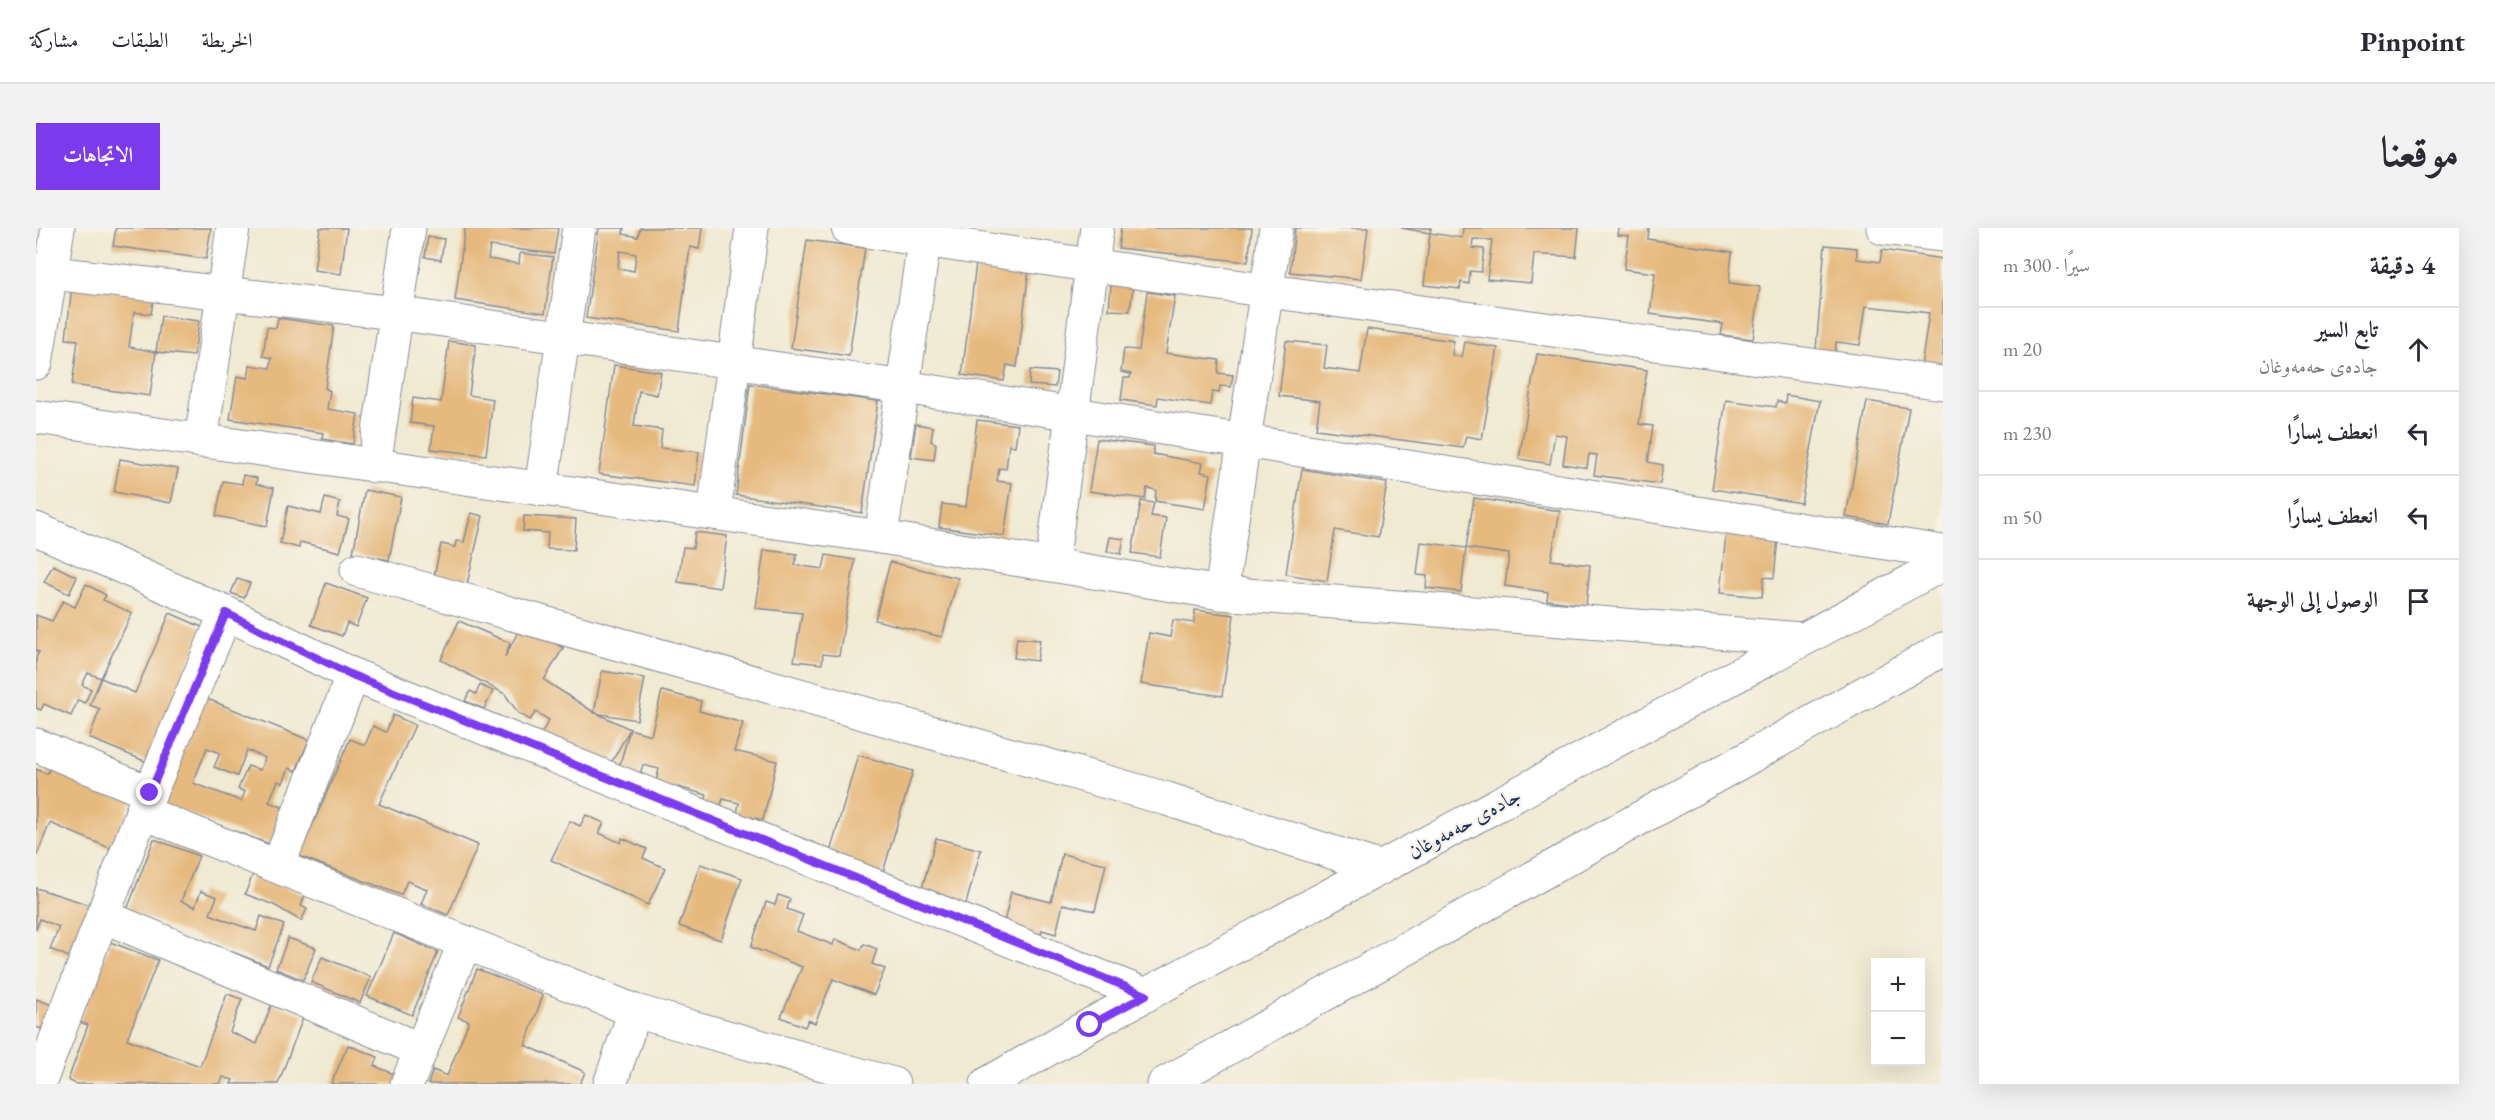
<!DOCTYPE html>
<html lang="ar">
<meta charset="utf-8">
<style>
:root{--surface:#fff;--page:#f2f2f3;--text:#2b2b33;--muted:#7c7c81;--line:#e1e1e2;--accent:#7c3aed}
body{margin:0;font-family:"EB Garamond",Amiri,serif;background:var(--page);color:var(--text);direction:rtl}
.controls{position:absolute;right:18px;bottom:18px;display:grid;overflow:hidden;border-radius:0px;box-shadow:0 6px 24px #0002}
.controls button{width:54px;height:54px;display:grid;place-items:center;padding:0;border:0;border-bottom:2px solid var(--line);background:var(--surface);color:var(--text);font:30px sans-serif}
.stop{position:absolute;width:18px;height:18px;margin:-14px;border:4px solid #7c3aed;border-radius:50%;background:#fff}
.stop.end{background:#7c3aed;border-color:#fff;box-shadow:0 2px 6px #0008}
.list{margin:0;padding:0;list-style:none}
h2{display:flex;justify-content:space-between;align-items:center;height:78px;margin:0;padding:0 24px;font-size:26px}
h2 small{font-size:20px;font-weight:400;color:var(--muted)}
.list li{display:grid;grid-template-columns:39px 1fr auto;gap:18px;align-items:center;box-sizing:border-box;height:84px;padding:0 24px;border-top:2px solid var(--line)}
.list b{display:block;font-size:22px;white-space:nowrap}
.list p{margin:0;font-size:20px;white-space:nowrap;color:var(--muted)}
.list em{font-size:20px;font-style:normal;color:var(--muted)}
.icon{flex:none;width:33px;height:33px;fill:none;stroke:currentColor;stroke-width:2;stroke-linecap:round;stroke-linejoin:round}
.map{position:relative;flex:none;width:1907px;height:856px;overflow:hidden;direction:ltr;border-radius:0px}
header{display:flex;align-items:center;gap:36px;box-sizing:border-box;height:84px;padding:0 30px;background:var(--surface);border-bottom:2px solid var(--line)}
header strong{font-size:28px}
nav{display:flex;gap:33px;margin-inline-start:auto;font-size:21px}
.intro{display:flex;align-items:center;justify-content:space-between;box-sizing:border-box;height:144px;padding:0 36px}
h1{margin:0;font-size:42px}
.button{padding:15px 27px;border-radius:0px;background:var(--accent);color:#fff;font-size:21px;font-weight:700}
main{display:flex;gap:36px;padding:0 36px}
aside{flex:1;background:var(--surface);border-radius:0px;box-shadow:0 6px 24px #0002}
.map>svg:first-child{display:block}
.building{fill:#e6b97e;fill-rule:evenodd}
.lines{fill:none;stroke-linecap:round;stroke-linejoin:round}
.street-casing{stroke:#868c98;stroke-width:35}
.primary-casing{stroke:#868c98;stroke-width:35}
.street{stroke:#fff;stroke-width:33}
.primary{stroke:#fff;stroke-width:33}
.route{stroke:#7c3aed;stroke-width:8}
.labels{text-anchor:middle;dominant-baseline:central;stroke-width:4.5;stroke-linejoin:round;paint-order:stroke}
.street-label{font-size:21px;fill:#1b2f5e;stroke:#f7f3e8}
</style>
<header>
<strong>Pinpoint</strong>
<nav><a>الخريطة</a><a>الطبقات</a><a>مشاركة</a></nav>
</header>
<div class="intro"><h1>موقعنا</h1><a class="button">الاتجاهات</a></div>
<main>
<aside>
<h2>4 دقيقة<small>سيرًا · 300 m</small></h2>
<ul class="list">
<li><svg class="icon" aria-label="ahead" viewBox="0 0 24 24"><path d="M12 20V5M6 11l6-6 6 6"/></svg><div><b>تابع السير</b><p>جادەی حەمەوغان</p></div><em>20 m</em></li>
<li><svg class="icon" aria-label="left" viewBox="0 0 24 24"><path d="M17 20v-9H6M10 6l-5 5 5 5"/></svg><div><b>انعطف يسارًا</b></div><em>230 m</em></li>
<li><svg class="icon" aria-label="left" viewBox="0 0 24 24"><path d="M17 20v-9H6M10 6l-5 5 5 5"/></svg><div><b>انعطف يسارًا</b></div><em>50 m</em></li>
<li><svg class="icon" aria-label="arrive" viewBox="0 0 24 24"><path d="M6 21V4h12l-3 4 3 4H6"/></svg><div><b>الوصول إلى الوجهة</b></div></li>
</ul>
</aside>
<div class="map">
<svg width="1907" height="856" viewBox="0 0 1907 856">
<rect width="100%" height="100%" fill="#f7f3e8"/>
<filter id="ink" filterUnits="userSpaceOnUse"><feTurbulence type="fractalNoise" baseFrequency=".0167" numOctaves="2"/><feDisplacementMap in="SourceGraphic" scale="12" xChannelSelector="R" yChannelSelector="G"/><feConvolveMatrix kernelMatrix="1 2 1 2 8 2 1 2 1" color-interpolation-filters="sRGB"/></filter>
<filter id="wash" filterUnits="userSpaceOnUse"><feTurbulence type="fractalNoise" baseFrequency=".008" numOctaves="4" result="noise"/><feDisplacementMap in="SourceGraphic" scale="24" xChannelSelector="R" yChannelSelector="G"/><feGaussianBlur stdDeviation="1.35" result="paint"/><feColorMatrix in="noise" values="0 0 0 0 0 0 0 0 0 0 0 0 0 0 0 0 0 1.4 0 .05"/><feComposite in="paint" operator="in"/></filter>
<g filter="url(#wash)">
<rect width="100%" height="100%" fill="#f0ead2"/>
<g id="blocks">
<g class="building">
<polygon points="80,0 175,0 170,31 77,18"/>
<polygon points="284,0 311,0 305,46 278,42"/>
<polygon points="429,0 522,0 518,26 454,18 452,31 483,36 484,25 517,29 509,85 419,72"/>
<path d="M 563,0 L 588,0 L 587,6 L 602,9 L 604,0 L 666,0 L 663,21 L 654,19 L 643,103 L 550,90 ZM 584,23 L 600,26 L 598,43 L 582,40 Z"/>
<polygon points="1085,0 1216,0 1212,34 1082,20"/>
<polygon points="1259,0 1332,0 1325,51 1254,44"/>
<polygon points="1365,0 1395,0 1394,5 1426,10 1427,0 1543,0 1540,29 1498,26 1495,55 1451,51 1456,12 1437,11 1436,20 1448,21 1445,44 1434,43 1433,56 1425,54 1424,61 1388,57 1394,5"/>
<polygon points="1583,0 1613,0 1612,11 1696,24 1693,55 1724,59 1717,111 1685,107 1687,96 1614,86 1619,45 1588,41 1593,8 1582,7"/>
<polygon points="392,9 408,11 405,32 389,29"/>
<polygon points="771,12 829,20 813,128 755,120"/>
<polygon points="1789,17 1821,20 1821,31 1844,34 1846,22 1907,31 1907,141 1885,139 1893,85 1830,78 1824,117 1800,114 1799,124 1780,122"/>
<polygon points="940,35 993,41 981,139 971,137 968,153 926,147"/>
<polygon points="36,57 118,68 115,86 98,84 93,119 120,124 114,168 36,157 42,112 30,111"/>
<polygon points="1075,57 1097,59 1094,83 1073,82"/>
<polygon points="1111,64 1139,68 1130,125 1183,132 1182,145 1197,147 1195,159 1184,158 1183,165 1176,164 1174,177 1122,169 1121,177 1085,172 1088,150 1094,150 1095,146 1085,144 1088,121 1103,122"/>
<polygon points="125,88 163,93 158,128 120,124"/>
<polygon points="242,90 298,98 289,160 294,163 291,181 322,186 317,216 286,211 287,205 194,191 201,148 212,150 214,137 234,140 236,130 227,128 231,99 240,100"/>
<polygon points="1331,101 1418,113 1416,127 1426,129 1429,114 1462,120 1446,211 1430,208 1427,220 1280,201 1284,173 1243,168 1250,113 1291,117 1288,140 1324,145"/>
<polygon points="413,113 440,117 433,167 457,171 450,227 395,221 398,198 374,195 377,170 405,174"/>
<polygon points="1501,126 1611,142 1603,196 1617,198 1612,234 1627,237 1624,256 1558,247 1561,227 1553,226 1551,240 1527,236 1531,208 1519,206 1514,236 1483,231"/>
<polygon points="578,137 625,144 621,167 603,163 598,198 626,202 624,220 663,224 659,258 563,246"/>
<polygon points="994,142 1021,144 1019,159 993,157"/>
<polygon points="714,156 842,173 826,285 700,267"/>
<polygon points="1750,167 1784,173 1765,275 1676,261 1690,172 1740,179 1741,173 1749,175"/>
<polygon points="1831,173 1873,180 1852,296 1810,289"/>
<polygon points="941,192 982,197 979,218 973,217 970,241 963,240 961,253 976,255 968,308 903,299 906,276 930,279"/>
<polygon points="880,196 897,199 895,213 900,216 898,232 875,229"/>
<polygon points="1061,211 1117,218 1117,226 1167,235 1165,244 1175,246 1169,281 1119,273 1120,262 1111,260 1109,271 1053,263"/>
<polygon points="84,231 142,241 135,275 78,264"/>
<polygon points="1266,241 1351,255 1342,309 1299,302 1291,353 1250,346"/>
<polygon points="207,247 221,250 220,256 238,260 231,298 180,288 187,253 206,256"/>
<polygon points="329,262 365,269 353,332 317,325"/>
<polygon points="289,270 304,274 301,288 313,291 304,324 264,314 263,320 244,315 252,278 285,286"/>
<polygon points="1438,270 1524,283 1515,332 1554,337 1550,377 1511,372 1512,364 1469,358 1473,326 1430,320 1425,364 1390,360 1391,348 1381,347 1385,314 1430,320"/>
<polygon points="1105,273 1118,275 1115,288 1130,290 1124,329 1096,325"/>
<polygon points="435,285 447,288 431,356 398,348 405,316 419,319 420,313 428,314"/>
<polygon points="488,288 540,291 538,322 511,321 512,305 487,303"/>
<polygon points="659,304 691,308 684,360 642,354 647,319 657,320"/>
<polygon points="1690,306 1742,310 1738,350 1728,349 1726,369 1684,365"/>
<polygon points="1074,309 1088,311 1085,326 1071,323"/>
<polygon points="728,322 761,326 759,337 787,341 790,327 819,332 803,428 787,426 786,436 758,433 766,385 720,380"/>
<polygon points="854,334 922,350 906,409 839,392"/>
<polygon points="17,337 41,349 33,366 8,354"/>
<polygon points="201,351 214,355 208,370 195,365"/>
<polygon points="290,355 331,370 320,399 311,395 306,408 275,397"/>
<polygon points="50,356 70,367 67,372 96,385 65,450 52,445 46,457 55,461 49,475 42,472 35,488 8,476 5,482 0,480 0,429 3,424 0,423 0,387 16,393 27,373 39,379"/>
<polygon points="1159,382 1198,387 1186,468 1105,456 1113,405 1134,409 1137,392 1158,395"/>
<polygon points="134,385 168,400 111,534 53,510 64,481 54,477 65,450 99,465"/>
<polygon points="423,393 474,415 469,429 486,396 527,420 508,452 556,483 594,501 615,507 626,463 665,473 663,483 707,495 698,523 741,533 727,592 701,586 703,575 687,571 681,589 665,585 671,567 642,559 640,571 617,565 623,541 607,537 602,552 581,546 594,501 570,544 501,513 513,492 500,484 494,492 482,485 469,466 405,432"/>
<polygon points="981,410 1004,412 1001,433 978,430"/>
<polygon points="566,443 609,450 601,492 558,485"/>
<polygon points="444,457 457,463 448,481 429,473 434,463 440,466"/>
<path d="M 169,470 L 273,512 L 260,543 L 253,540 L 247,555 L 242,553 L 233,574 L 251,581 L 236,617 L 126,576 ZM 171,520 L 184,525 L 178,539 L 201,548 L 211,522 L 229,530 L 224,542 L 212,538 L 202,561 L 209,564 L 205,573 L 157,555 Z"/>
<polygon points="357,487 379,497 343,576 442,617 412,687 385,676 391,661 371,653 365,667 263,628 314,511 329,517 337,498 350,504"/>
<polygon points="822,527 877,543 845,651 791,635"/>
<polygon points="16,536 97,570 76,621 14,595 0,629 0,541 11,546"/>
<polygon points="550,587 568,595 563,605 585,615 586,610 611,621 607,630 629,640 612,677 515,632 534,593 544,598"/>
<polygon points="900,610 945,622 928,683 883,671"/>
<polygon points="118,611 163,628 145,673 159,679 165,663 181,669 174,686 191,693 220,703 225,688 248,697 232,738 91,682"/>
<polygon points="1026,626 1070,636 1059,683 1027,676 1020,706 1006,702 1004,712 966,703 975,664 1015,674"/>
<polygon points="664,636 706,650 685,712 643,698"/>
<polygon points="217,646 269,667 265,678 271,681 265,693 238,677 209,666"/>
<polygon points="0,660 54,677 33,729 14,721 23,699 4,691 0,702"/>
<polygon points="742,667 754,671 751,681 767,687 761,703 797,717 799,711 825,722 828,716 841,721 836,736 849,741 838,767 797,751 779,795 772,792 769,799 745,789 766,739 715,719 730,674 739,677"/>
<polygon points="358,705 402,724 376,787 331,768"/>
<polygon points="252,710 280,720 267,752 240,741"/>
<polygon points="74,714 122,732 91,811 164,838 191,766 206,771 194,804 221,816 236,775 268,787 242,856 195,856 197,852 187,849 184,856 40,856 32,852 52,797 43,794"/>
<polygon points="286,729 335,749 324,775 275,754"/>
<polygon points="441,741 507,767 489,817 549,844 544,856 392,856 397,842 411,848 433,793 422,789"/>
<polygon points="0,771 16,777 6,801 0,799"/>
<polygon points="312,817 342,829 339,838 365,849 361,856 295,856"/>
</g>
</g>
</g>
<g filter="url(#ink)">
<use href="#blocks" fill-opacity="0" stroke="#868c98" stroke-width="1.5"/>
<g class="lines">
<g class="street-casing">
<g id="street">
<path d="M 812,0 C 1176,58 1542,105 1907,155"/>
<polyline points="1847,0 1907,7"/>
<polyline points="0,43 359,85 868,159 1907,324"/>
<polyline points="0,135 22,0"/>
<polyline points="0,189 845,309 1185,365 1766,411"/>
<polyline points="165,213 197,0"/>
<polyline points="338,238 373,0"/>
<polyline points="505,261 543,0"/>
<polyline points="678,284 716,0"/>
<polyline points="0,301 190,385 317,447 1110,767"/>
<polyline points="845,309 890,0"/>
<polyline points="1016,336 1061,0"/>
<polyline points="321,342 1131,571 1345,640"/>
<polyline points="1185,365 1240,0"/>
<polyline points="0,517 114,565"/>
<polyline points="106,584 599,783 857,856"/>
<polyline points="242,638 317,447"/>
<polyline points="67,688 385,822"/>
<polyline points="3,856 106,584 190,385"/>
<polyline points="371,856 429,714"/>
<polyline points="574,856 599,783"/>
</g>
</g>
<g class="primary-casing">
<g id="primary">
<polyline points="951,856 1054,797 1907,336"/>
<polyline points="1128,856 1907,421"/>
</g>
</g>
<use href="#street" class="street"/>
<use href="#primary" class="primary"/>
</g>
</g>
<g class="lines" filter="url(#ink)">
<polyline class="route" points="114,565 190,385 316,447 1110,767 1054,797"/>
</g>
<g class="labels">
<g class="street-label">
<text transform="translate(1428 595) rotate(-29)">جادەی حەمەوغان</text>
</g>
</g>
</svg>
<div class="controls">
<button>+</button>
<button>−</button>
</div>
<div class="stop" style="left:1054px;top:797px"></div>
<div class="stop end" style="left:114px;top:565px"></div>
</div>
</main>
